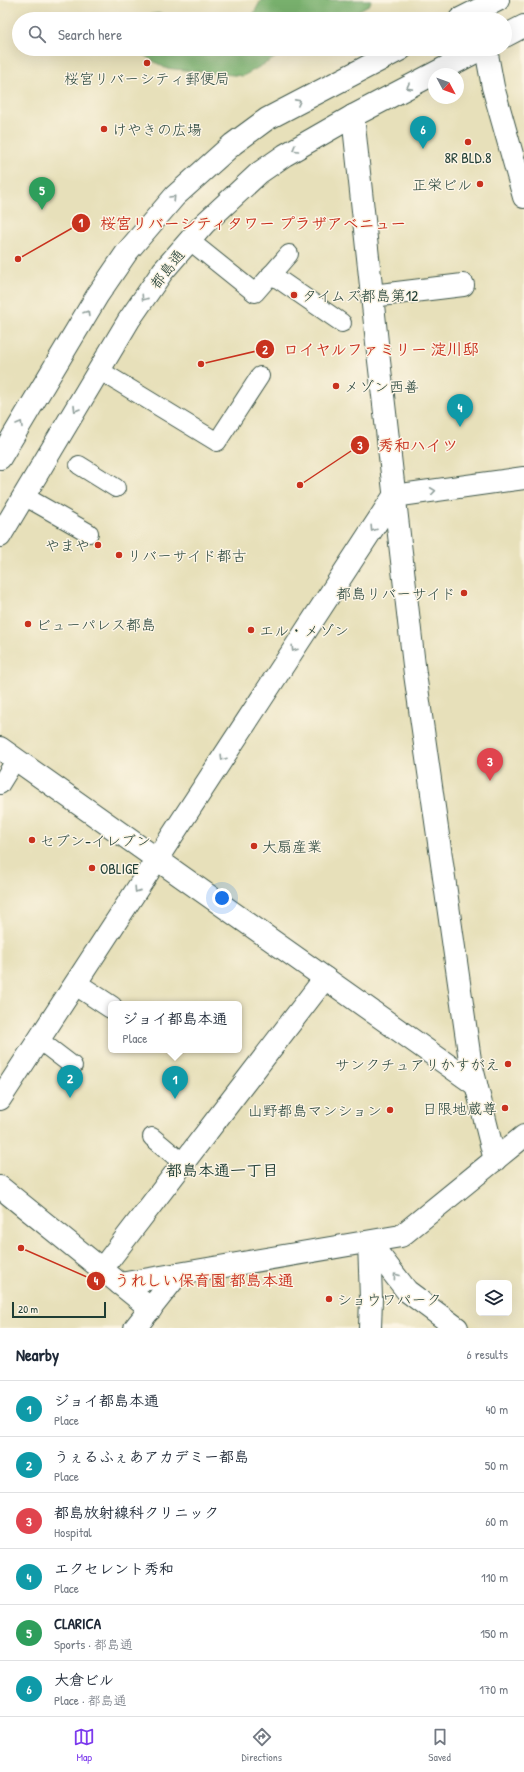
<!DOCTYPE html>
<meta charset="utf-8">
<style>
:root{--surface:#fff;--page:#f2f2f3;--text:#1f2937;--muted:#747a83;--line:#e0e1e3;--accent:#7c3aed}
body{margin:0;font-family:"Patrick Hand","Klee One",sans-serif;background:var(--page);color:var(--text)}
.controls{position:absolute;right:12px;bottom:12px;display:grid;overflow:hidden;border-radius:6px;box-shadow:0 4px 16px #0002}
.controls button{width:36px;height:36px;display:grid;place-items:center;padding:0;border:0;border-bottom:1px solid var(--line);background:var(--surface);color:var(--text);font:20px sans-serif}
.compass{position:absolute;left:428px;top:68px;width:36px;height:36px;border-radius:50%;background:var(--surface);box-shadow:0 4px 16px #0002;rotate:131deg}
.scale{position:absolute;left:12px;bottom:10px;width:94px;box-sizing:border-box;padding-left:4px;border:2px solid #1f3d34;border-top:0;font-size:11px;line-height:14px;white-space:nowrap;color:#1f3d34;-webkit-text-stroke:3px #fcf5e5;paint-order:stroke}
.you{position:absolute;left:222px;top:898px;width:14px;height:14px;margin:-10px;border:3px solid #fff;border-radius:50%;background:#1a73e8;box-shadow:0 0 0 6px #1a73e833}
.badge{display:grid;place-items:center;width:26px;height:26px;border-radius:50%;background:var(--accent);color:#fff;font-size:13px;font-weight:700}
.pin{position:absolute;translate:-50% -33px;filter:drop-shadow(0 1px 2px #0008)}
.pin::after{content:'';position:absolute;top:21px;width:14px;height:12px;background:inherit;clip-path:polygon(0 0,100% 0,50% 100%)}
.popup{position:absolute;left:108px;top:1001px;width:134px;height:52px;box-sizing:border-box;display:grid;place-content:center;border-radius:6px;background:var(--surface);filter:drop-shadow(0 1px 3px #0005);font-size:13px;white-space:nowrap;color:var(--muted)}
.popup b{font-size:15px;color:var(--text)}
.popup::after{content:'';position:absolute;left:50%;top:100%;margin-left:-8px;border:8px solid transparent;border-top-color:var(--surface)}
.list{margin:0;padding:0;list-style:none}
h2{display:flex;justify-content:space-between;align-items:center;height:52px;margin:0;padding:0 16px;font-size:17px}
h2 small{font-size:13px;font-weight:400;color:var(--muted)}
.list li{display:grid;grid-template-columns:26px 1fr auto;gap:12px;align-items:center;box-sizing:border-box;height:56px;padding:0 16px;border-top:1px solid var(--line)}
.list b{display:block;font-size:15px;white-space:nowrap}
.list p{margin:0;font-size:13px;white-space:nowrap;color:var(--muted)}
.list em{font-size:13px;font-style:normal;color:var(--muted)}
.icon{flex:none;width:22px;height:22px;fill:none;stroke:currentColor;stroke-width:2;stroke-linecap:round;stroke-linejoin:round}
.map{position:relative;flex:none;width:524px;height:1328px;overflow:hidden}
.search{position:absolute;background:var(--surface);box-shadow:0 4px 16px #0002;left:12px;right:12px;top:12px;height:44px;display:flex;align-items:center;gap:10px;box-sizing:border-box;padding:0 14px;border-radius:22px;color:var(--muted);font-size:15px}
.sheet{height:388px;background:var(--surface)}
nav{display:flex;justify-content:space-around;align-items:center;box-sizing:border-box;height:56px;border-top:1px solid var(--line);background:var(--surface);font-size:11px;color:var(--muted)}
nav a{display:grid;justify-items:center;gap:2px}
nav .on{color:var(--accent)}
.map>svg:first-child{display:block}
.forest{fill:#78b06d;stroke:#4c7650}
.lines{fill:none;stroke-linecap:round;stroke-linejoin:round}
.lane-casing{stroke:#3d5548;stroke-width:20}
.street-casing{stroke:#3d5548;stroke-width:24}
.secondary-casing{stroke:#3d5548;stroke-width:24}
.primary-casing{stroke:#3d5548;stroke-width:24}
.lane{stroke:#fff;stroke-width:18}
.street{stroke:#fff;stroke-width:22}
.secondary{stroke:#fff;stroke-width:22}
.primary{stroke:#fff;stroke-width:22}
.oneway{stroke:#8f9e9a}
.poi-dot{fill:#c8321e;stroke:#fcf5e5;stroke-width:1.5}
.labels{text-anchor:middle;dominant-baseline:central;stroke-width:3;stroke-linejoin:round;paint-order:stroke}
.poi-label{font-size:15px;fill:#1f3d34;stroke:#fcf5e5;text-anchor:start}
.street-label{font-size:15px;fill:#1f3d34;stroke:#fcf5e5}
.neighbourhood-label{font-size:16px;font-weight:bold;fill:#1f3d34;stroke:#fcf5e5}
.leader{fill:none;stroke:#c8321e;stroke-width:1.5}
.callout-dot{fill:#c8321e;stroke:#fcf5e5;stroke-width:1.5}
.mark-label{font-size:12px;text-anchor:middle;font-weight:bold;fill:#fff}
.callout-label{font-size:16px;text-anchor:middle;font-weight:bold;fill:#c8321e;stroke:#fcf5e5;stroke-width:3;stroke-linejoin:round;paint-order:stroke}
</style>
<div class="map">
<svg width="524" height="1328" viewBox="0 0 524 1328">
<rect width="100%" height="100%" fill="#fcf5e5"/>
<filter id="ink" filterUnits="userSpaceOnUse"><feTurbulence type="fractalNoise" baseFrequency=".025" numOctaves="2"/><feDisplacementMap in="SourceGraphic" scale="8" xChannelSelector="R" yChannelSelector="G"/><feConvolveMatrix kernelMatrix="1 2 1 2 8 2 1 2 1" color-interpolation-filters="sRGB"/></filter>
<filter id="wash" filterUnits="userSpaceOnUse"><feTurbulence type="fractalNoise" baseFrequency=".012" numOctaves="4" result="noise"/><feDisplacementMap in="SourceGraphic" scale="16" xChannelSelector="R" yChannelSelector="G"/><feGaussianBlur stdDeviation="0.9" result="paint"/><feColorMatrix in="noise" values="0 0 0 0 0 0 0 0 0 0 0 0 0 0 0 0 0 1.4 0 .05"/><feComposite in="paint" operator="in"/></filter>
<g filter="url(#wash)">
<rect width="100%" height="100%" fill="#e7e0ba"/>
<g class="forest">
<polygon points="261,0 371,0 370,4 344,19 248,19 253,15"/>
<polygon points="161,13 168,19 146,19 148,15"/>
<polygon points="134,49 291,49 243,76 165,68"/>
</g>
</g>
<g filter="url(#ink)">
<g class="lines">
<g class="lane-casing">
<g id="lane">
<polyline points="189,240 255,293 289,254"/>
<polyline points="271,274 342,323"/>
<polyline points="99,370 217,442 260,376"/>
<polyline points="79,465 116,488"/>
<polyline points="24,496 89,533"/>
<polyline points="0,785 16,759"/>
<polyline points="39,1040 73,1066"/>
<polyline points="152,1137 183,1163"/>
</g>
</g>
<g class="street-casing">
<g id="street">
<polyline points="372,296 463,285"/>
<polyline points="76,984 111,1007"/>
<polyline points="0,1099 394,496 524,478"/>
<polyline points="369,1242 407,1291 457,1328"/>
<polyline points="369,1242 371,1298 370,1328"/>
<polyline points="102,1269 325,978"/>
<polyline points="120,1284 401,1236 524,1136"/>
<polyline points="135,1328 178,1274"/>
</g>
</g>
<g class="secondary-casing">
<g id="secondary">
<polyline points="486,49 493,87 524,197"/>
<polyline points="353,116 378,352 415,674 470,1060 495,1160"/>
<polyline points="0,748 476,1085"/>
<polyline points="0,1187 151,1309"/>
</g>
</g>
<g class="primary-casing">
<g id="primary">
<polyline points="460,19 498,0"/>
<polyline points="505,36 524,26"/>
<polyline points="0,458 97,296 127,252 175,196 233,144 267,119 401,49"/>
<polyline points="0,536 129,320 163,271 204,224 259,173 285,155 353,116 481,49"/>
</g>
</g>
<use href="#lane" class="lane"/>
<use href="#street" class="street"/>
<use href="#secondary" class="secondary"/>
<use href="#primary" class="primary"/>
</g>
<defs><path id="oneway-chevron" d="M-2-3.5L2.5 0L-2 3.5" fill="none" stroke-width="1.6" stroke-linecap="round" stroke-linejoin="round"/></defs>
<g class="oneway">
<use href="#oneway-chevron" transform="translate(409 87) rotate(152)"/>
<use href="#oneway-chevron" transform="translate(298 102) rotate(-28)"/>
<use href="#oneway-chevron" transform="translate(295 149) rotate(150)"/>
<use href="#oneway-chevron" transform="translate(173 198) rotate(-47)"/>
<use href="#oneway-chevron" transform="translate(144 298) rotate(125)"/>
<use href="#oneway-chevron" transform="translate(87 313) rotate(-58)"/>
<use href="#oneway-chevron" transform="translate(76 409) rotate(121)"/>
<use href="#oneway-chevron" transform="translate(20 424) rotate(-59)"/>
<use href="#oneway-chevron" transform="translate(433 491) rotate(-8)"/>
<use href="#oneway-chevron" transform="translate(373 529) rotate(123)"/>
<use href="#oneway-chevron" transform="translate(294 649) rotate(123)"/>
<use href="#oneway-chevron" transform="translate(223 758) rotate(123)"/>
<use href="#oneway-chevron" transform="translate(137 890) rotate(123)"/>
<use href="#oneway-chevron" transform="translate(396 1276) rotate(-127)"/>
</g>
</g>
<g class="poi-dot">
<circle cx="147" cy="63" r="4"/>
<circle cx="104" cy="129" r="4"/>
<circle cx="468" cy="142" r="4"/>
<circle cx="480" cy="184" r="4"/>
<circle cx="294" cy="295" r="4"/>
<circle cx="336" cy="386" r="4"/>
<circle cx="98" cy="545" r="4"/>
<circle cx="119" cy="555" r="4"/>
<circle cx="464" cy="593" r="4"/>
<circle cx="28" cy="624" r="4"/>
<circle cx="251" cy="630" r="4"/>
<circle cx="32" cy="840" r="4"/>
<circle cx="254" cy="846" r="4"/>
<circle cx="92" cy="868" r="4"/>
<circle cx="508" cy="1064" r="4"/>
<circle cx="505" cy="1108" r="4"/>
<circle cx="390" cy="1110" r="4"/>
<circle cx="329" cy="1299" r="4"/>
</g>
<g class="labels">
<g class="poi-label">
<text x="147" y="78" text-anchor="middle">桜宮リバーシティ郵便局</text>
<text x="112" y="129">けやきの広場</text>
<text x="468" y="157" text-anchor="middle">8R BLD.8</text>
<text x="472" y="184" text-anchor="end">正栄ビル</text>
<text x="302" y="295">タイムズ都島第12</text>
<text x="344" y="386">メゾン西善</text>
<text x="90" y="545" text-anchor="end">やまや</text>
<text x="127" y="555">リバーサイド都古</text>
<text x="456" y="593" text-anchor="end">都島リバーサイド</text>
<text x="36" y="624">ビューパレス都島</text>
<text x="259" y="630">エル・メゾン</text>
<text x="40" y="840">セブン-イレブン</text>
<text x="262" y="846">大扇産業</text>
<text x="100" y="868">OBLIGE</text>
<text x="500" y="1064" text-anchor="end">サンクチュアリかすがえ</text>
<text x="497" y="1108" text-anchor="end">日限地蔵尊</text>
<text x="382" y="1110" text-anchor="end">山野都島マンション</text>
<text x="337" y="1299">ショウワパーク</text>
</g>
<g class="street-label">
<text transform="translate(167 269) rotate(-52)">都島通</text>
</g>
<g class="neighbourhood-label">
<text x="222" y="1170">都島本通一丁目</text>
</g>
</g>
<path class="leader" d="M18 259L81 223M201 364L265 349M300 485L360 445M21 1248L96 1281"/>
<g class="callout-dot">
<circle cx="18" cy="259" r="4"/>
<circle cx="201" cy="364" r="4"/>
<circle cx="300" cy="485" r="4"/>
<circle cx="21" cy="1248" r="4"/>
<circle cx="81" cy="223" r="10"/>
<circle cx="265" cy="349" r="10"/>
<circle cx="360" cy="445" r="10"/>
<circle cx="96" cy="1281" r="10"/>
</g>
<g class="mark-label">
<text x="81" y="227">1</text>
<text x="265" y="354">2</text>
<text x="360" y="450">3</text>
<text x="96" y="1285">4</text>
</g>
<g class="callout-label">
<text x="253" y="229">桜宮リバーシティタワー プラザアベニュー</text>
<text x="381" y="355">ロイヤルファミリー 淀川邸</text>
<text x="418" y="451">秀和ハイツ</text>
<text x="204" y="1286">うれしい保育園 都島本通</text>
</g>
</svg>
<div class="controls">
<button><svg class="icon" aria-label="layers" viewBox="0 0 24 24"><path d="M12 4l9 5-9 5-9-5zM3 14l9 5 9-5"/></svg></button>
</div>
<svg class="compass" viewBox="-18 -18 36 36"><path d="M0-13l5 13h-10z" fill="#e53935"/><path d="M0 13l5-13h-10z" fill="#747a83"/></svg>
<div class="scale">20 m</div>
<div class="you"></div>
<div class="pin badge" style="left:175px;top:1099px;background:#0f9aa8">1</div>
<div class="popup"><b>ジョイ都島本通</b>Place</div>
<div class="pin badge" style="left:70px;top:1098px;background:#0f9aa8">2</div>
<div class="pin badge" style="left:490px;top:781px;background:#e0444e">3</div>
<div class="pin badge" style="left:460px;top:427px;background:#0f9aa8">4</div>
<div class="pin badge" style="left:42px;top:210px;background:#2e9e5b">5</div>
<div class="pin badge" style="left:423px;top:149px;background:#0f9aa8">6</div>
<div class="search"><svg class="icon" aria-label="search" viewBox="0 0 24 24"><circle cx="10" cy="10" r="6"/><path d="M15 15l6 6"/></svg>Search here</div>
</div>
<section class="sheet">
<h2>Nearby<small>6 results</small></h2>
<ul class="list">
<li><span class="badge" style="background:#0f9aa8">1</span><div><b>ジョイ都島本通</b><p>Place</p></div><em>40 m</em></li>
<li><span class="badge" style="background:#0f9aa8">2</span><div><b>うぇるふぇあアカデミー都島</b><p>Place</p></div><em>50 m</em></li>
<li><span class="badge" style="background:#e0444e">3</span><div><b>都島放射線科クリニック</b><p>Hospital</p></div><em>60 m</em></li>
<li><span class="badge" style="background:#0f9aa8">4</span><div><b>エクセレント秀和</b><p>Place</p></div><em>110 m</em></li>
<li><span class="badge" style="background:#2e9e5b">5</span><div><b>CLARICA</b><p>Sports · 都島通</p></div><em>150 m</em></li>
<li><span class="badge" style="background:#0f9aa8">6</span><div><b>大倉ビル</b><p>Place · 都島通</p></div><em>170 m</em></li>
</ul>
</section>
<nav>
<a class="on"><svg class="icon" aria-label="map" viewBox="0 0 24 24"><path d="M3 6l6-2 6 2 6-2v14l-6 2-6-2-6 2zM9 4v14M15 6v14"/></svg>Map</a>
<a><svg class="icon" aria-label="directions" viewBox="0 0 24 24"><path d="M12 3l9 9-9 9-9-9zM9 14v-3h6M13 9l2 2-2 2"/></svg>Directions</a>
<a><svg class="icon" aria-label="saved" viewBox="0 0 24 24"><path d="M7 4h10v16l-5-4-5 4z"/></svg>Saved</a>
</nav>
